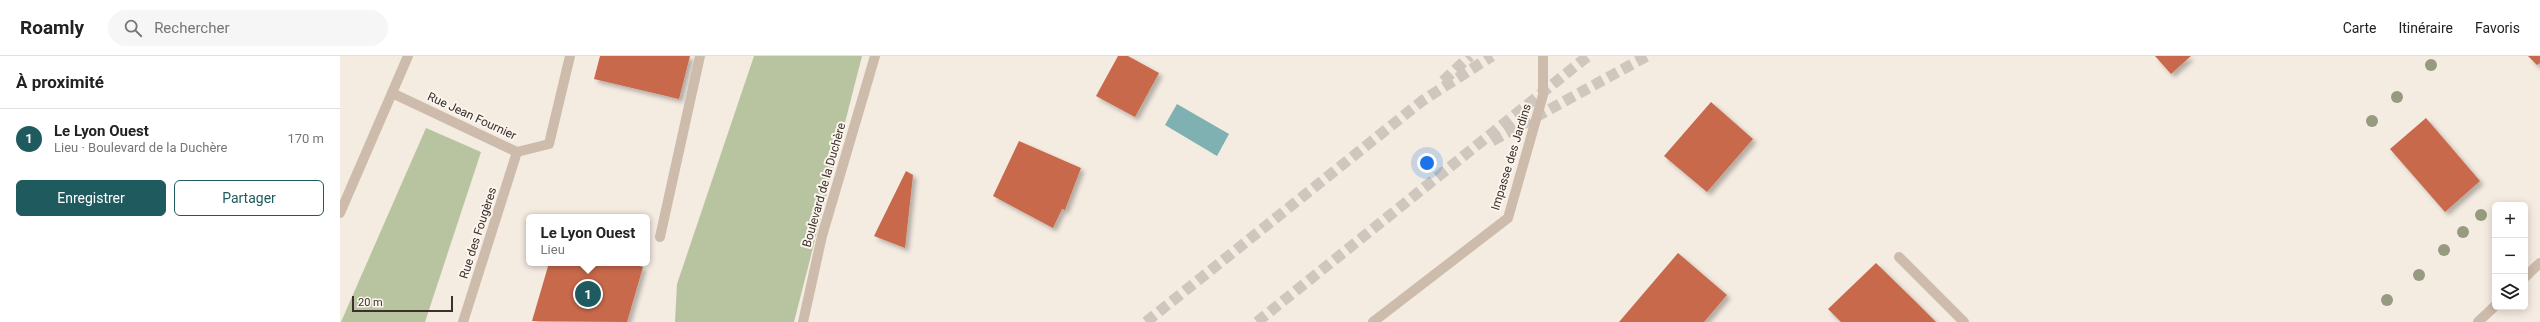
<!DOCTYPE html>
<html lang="fr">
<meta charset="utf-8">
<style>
:root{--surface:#fff;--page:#f6f6f6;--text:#222;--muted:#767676;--line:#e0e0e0;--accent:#1f5a5e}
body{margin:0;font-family:Roboto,sans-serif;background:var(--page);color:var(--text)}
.controls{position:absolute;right:12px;bottom:12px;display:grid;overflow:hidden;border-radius:6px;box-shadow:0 2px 10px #0003}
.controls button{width:36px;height:36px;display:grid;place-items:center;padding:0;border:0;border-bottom:1px solid var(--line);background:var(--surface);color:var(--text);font:20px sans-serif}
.scale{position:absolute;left:12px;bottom:10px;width:101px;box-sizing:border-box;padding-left:4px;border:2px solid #3b302b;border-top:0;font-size:11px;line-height:14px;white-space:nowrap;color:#3b302b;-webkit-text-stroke:3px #fbf5ee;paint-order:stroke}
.you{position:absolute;left:1087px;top:107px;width:14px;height:14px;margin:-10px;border:3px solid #fff;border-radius:50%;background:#1a73e8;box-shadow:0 0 0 6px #1a73e833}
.badge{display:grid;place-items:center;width:26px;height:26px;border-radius:50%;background:var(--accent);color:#fff;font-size:13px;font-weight:700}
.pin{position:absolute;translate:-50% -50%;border:2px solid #fff;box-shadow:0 1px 4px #0006}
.popup{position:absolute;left:186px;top:158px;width:124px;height:52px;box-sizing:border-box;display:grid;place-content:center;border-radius:6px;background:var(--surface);filter:drop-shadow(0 1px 3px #0005);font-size:13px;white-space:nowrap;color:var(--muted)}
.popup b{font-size:15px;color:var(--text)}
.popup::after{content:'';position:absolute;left:50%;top:100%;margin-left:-8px;border:8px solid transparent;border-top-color:var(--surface)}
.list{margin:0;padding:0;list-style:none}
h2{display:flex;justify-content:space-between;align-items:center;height:52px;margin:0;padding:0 16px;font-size:17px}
h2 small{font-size:13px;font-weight:400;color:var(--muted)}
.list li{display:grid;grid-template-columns:26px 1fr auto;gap:12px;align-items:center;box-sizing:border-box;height:60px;padding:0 16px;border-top:1px solid var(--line)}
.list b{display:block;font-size:15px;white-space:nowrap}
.list p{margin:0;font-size:13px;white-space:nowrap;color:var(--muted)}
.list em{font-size:13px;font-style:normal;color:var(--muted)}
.actions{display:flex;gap:8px;padding:12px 16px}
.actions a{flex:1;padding:9px 0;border:1px solid var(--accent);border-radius:6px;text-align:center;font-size:14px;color:var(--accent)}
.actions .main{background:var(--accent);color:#fff}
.icon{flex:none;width:22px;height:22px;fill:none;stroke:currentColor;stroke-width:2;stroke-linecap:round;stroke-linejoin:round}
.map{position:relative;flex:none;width:2200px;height:266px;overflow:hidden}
header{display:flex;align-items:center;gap:24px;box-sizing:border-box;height:56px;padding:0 20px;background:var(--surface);border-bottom:1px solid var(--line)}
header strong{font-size:19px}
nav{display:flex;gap:22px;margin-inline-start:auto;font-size:14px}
.search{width:280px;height:36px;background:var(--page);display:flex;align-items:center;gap:10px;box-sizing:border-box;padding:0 14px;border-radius:22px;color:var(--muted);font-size:15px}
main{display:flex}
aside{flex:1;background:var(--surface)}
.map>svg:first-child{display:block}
.green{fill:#b8c4a0}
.water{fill:#7fb0b2}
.building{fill:#c8694b;filter:url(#shadow)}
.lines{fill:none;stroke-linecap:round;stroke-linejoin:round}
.trunk-tunnel{stroke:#cfc6bd;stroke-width:11;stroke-dasharray:11 5.5;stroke-linecap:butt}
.service{stroke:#cdbbac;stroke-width:10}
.minor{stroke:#cdbbac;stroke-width:10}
.tertiary{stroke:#cdbbac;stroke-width:10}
.tree{fill:#969b7f}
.labels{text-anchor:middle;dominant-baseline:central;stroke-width:4;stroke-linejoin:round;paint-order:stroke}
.street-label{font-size:12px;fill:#3b302b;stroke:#fbf5ee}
</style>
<header>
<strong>Roamly</strong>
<div class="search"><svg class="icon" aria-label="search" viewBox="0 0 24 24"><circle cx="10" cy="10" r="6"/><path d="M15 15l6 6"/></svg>Rechercher</div>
<nav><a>Carte</a><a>Itinéraire</a><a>Favoris</a></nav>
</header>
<main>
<aside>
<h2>À proximité<small></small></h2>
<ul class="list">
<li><span class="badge">1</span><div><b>Le Lyon Ouest</b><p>Lieu · Boulevard de la Duchère</p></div><em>170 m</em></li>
</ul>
<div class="actions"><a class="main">Enregistrer</a><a>Partager</a></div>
</aside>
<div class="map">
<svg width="2200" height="266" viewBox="0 0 2200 266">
<defs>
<filter id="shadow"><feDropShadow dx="3.5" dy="3.5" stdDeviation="2" flood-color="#0004"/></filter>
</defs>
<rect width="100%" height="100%" fill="#f4ebe1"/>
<g class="green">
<polygon points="414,0 522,0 454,266 335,266 337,228"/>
<polygon points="86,72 141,96 85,266 1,266"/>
</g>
<polygon class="water" points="837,48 889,78 877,100 825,69"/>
<g class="building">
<polygon points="260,0 350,0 339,43 254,23"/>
<polygon points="778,0 788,0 819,17 795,61 756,40"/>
<polygon points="1815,0 1851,0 1831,18"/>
<polygon points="2188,0 2200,0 2200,7 2197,9"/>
<polygon points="1371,46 1413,83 1367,136 1324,100"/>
<polygon points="2086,62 2140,125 2105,156 2050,93"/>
<polygon points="679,85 741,112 725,154 722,153 713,172 653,140"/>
<polygon points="566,115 573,119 565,192 534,180"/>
<polygon points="1338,197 1387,239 1364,266 1279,266"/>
<polygon points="209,207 290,207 303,211 287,266 192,265"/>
<polygon points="1536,207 1576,246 1596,266 1501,266 1488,253"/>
</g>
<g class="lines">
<g class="trunk-tunnel">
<polyline points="1103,25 1130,0"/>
<polyline points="1152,85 1307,0"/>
<polyline points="806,266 1082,45 1152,0"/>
<polyline points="917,266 1248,0"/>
</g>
<g class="service">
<polyline points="52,37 177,96 209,88 230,0"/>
<polyline points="320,181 360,0"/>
<polyline points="123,266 177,96"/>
</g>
<g class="minor">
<polyline points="0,157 68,0"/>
<polyline points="1559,201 1624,266"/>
<polyline points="1033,266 1168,162 1203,39 1203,0"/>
</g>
<g class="tertiary">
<polyline points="2185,221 2200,207"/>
<polyline points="463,266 482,180 535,0"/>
<polyline points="2138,266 2155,250"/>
</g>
</g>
<g class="tree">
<circle cx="2091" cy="9" r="6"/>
<circle cx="2057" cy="41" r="6"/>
<circle cx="2032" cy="65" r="6"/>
<circle cx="2141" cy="159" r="6"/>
<circle cx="2123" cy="176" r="6"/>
<circle cx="2104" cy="194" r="6"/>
<circle cx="2079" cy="219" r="6"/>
<circle cx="2047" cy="244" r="6"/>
</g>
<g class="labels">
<g class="street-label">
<text transform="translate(132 60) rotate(25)">Rue Jean Fournier</text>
<text transform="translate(1171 101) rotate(-73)">Impasse des Jardins</text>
<text transform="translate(484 129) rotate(-74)">Boulevard de la Duchère</text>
<text transform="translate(138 177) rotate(-72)">Rue des Fougères</text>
</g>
</g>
</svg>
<div class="controls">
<button>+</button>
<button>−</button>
<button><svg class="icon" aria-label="layers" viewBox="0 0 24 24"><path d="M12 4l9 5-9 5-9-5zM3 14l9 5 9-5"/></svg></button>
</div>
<div class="scale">20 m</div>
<div class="you"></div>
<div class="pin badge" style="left:248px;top:238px">1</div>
<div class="popup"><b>Le Lyon Ouest</b>Lieu</div>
</div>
</main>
